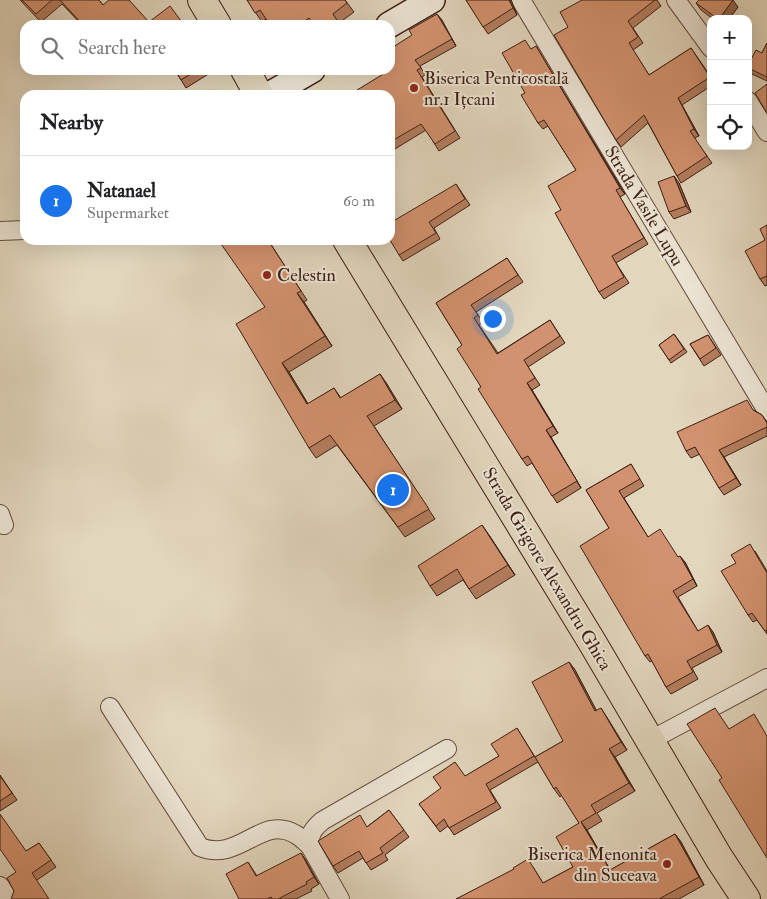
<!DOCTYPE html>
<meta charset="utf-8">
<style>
:root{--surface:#fff;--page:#f2f2f2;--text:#202124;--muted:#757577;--line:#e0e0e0;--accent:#1a73e8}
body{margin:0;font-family:"IM FELL Double Pica",serif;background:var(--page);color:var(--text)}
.controls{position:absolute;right:15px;top:15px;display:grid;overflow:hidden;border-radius:10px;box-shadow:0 5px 20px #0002}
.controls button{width:45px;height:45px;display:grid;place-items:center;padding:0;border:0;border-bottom:1px solid var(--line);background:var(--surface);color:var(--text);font:25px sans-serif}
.you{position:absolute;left:492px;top:318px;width:18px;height:18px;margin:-12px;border:4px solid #fff;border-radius:50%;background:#1a73e8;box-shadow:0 0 0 8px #1a73e833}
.badge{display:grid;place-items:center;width:32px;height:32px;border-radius:50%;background:var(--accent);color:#fff;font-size:16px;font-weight:700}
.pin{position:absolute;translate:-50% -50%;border:2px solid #fff;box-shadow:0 1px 5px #0006}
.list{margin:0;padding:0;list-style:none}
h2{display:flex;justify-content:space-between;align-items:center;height:65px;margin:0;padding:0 20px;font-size:21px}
h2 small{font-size:16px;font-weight:400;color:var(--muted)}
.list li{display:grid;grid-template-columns:32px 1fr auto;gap:15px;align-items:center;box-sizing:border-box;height:90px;padding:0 20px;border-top:1px solid var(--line)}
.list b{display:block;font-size:19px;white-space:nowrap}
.list p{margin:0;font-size:16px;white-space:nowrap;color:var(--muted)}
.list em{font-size:16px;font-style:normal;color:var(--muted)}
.icon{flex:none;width:28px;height:28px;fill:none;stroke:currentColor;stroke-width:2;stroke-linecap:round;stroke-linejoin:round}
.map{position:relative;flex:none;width:767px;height:899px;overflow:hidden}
.search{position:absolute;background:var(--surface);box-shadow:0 5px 20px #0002;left:20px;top:20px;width:375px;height:55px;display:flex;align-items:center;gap:12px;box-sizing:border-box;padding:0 18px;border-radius:15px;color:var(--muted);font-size:19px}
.panel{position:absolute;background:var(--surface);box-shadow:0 5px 20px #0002;left:20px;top:90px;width:375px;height:155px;border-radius:15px}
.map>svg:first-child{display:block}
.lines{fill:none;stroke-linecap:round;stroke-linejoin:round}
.minor-casing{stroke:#664d3e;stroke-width:20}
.secondary-casing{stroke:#3d1f14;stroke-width:28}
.primary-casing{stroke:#3d1f14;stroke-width:30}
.minor{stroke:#ece4d4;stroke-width:18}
.secondary{stroke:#ece4d4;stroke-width:25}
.primary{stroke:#e2d6bd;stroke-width:28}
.wall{fill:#b57e5f;stroke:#3d1f14}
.shaded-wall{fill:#94664e;stroke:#3d1f14}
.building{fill:#d3926f;stroke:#3d1f14}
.poi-dot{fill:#8f2418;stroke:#ece4d4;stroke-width:2}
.labels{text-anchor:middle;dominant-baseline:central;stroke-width:4;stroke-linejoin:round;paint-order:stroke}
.poi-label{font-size:18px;fill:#3d1f14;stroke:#ece4d4;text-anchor:start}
.street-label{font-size:18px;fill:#3d1f14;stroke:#ece4d4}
</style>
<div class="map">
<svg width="767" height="899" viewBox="0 0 767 899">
<rect width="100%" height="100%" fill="#e2d6bd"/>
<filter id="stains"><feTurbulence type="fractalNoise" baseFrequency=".004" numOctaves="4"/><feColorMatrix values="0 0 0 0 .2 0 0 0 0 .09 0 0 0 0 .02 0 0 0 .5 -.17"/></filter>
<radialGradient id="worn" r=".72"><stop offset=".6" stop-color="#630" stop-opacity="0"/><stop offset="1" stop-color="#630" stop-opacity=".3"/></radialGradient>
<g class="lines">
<g class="minor-casing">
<g id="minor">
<polyline points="521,0 767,411"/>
<polyline points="676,0 711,48"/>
<polyline points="748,101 767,132"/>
<polyline points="0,231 25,230"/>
<polyline points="0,514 4,525"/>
<path d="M 110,707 L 200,847 C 239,863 262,814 295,834 C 301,837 305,842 310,846"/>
<polyline points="649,741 767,678"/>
<polyline points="0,886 8,899"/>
<path d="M 340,899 L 310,846 C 309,834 313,829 322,821 L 447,749"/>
</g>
</g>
<g class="secondary-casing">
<g id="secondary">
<polyline points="389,25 432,0"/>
<polyline points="269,95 312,70"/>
</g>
</g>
<g class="primary-casing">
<g id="primary">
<polyline points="202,0 217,25"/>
<polyline points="245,70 259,95"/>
<polyline points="347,240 592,642 719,858 746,899"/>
</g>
</g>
<use href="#minor" class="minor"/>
<use href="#secondary" class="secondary"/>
<use href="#primary" class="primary"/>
</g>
<g class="wall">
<polygon points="20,0 99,0 103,5 149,22 184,25 82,25 62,4 41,22"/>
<polygon points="247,0 345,0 354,12 339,23 341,25 270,25 266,19 262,22"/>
<polygon points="466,0 511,0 517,15 488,34"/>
<polygon points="582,0 657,0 661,6 633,28 643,43 633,50 649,75 691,48 711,77 711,86 682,105 699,136 694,138 712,163 681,183 677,176 648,123 621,147 616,140 568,27"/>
<polygon points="696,3 738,7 729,19 713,19 701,10"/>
<polygon points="437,14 456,46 420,66 425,75 422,77 460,138 439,151 426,130 390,152 390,95 385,73"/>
<polygon points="767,43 767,81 752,74 748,69 762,53"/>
<polygon points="531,49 540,53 625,194 620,197 648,244 616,263 629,283 604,299 599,292 561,210 576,170 548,126 543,129 538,123 525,93"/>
<polygon points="175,70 215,70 186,88"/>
<polygon points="679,183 691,212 674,219 669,212"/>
<polygon points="456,184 470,205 434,228 440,239 403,261 399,255"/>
<polygon points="767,225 767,285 765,286 760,279"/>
<polygon points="268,240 307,300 304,302 332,346 289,372 308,404 334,388 341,398 380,374 402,409 374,426 435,519 405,537 337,445 316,458 309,448 265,307"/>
<polygon points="507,258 523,282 476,312 483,322 479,325 498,353 550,320 565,343 528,367 540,385 532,390 558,433 551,437 581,488 557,503 532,463 527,466 522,459 481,387 462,345 436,303"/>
<polygon points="674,334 687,352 671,363 659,345"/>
<polygon points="708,335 721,355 704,366 690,344"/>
<polygon points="754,410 762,415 767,422 767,436 724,457 741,485 724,495 719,488 700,454 691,458 686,451"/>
<polygon points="631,464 644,486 624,498 648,537 678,557 685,562 697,586 678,597 698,631 713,632 722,652 692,668 698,679 671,694 666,687 652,661 650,662 645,656 609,528 586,490"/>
<polygon points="489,535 515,575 476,599 463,580 437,596 430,586"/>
<polygon points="755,551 767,571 767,634 757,620 753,622 748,615 736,563"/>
<polygon points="569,662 575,670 596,710 606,716 627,750 615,757 635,791 597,813 602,821 587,830 610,870 675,834 681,842 704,885 679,899 456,899 533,867 543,883 573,867 579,823 562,795 560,797 554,789 538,762 490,790 501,808 454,835 448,826 440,832 419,804 499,756 517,728 535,757 563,741"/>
<polygon points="0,775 17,800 0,811"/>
<polygon points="389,810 409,837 385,855 388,860 371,870 363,858 338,873 333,866 368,826"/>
<polygon points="39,843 56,867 37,880 14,891 16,872 26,851"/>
<polygon points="305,859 319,884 311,889 312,891 296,899 239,899 248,862 257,876"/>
</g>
<g class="shaded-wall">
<polygon points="509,0 511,0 517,15 513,8"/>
<polygon points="733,0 738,7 729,19 719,19"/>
<polygon points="437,14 442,20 456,46 452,39"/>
<polygon points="536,46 540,53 625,194 620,188"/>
<polygon points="678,98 682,105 699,136 694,129"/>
<polygon points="674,176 679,183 691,212 686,206"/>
<polygon points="297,293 304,302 332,346 325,336"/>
<polygon points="282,363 289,372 314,414 307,404"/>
<polygon points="380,374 387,384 402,409 395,400"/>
<polygon points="527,383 532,390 558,433 553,426"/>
<polygon points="546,430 551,437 581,488 577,481"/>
<polygon points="719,450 724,457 741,485 736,478"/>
<polygon points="482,525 489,535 515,575 508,565"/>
<polygon points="680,556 685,562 697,586 693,579"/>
<polygon points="708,625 713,632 722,652 717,645"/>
<polygon points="569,662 575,670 601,719 595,711"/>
<polygon points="601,708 606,716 627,750 621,742"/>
<polygon points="609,749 615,757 635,791 629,783"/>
<polygon points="581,822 587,830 615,878 610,870"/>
<polygon points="675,834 681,842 704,885 699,877"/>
<polygon points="301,853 305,859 319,884 314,877"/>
</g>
<g class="building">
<polygon points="22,0 52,0 36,14"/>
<polygon points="60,0 99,0 103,5 109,0 129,0 149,22 170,6 184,25 83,25"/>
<polygon points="247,0 345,0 347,3 333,14 340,25 314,25 309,18 299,25 270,25 260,10 255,13"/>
<polygon points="466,0 509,0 513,8 483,27"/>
<polygon points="582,0 655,0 628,21 638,37 629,43 649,75 691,48 710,77 678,98 694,129 690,131 707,156 677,176 644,115 616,140 554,35 568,27 560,12"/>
<polygon points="699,0 733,0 719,19 718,19 696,3"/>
<polygon points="437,14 452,39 415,60 421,68 417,70 455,131 435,144 421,124 390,142 390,95 349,95 385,73 384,70 390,70 390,49 412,35 409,30"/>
<polygon points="525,40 531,49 536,46 620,188 616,190 644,238 612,256 624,277 599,292 555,213 561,210 548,186 576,170 544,120 538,123 521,95 525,93 502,53"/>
<polygon points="767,43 767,77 748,68 748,65 756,50 762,53"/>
<polygon points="175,70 197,70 181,80"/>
<polygon points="767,84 767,113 755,93"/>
<polygon points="674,176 686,206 669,212 658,182"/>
<polygon points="456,184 465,199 429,222 436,233 399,255 390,240 390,223"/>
<polygon points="767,225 767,276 760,279 745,251 765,240 760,229"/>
<polygon points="220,240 268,240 301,291 297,293 325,336 282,363 307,404 334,388 340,398 380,374 395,400 367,416 429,509 398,527 330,435 309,448 236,324 265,307 219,241"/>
<polygon points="507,258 518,275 471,305 478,315 474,318 497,354 550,320 560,336 524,360 535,378 527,383 553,426 546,430 577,481 552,496 528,456 522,459 478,389 481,387 457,349 462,345 436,303"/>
<polygon points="674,334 684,349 669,360 659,345"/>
<polygon points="708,335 716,348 700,359 690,344"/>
<polygon points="747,400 753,410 762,415 767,423 767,427 719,450 736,478 719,488 695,447 686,451 677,432"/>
<polygon points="631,464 640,479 619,491 648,537 660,529 678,557 680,556 693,579 673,591 698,631 708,625 717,645 687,661 693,672 666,687 648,654 645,656 580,546 609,528 586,490"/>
<polygon points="482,525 508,565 469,589 457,569 430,586 418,566"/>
<polygon points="750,544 767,573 767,630 765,631 752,613 748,615 721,571 736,563 731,555"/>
<polygon points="569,662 595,711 601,708 621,742 609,749 629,783 591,805 596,813 581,822 610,870 675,834 699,877 659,899 456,899 514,869 513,868 528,859 543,883 573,867 556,837 579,823 556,787 554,789 535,757 563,741 532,682"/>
<polygon points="715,708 729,729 754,714 767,736 767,858 719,780 722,778 687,724"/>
<polygon points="517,728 534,756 486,784 496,802 449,828 444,819 436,826 419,804 441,788 433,777 455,762 465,776 499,756 491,744"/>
<polygon points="0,776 12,793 0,801"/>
<polygon points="389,810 404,830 380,848 383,853 366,863 359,851 333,866 318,841 360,815 367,827"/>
<polygon points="0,814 26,851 39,843 51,860 32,873 49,899 11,899 14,891 7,878 16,872 0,849"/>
<polygon points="301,853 314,877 306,882 307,884 278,899 272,899 271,897 267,899 239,899 226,874 248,862 256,876"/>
</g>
<g class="poi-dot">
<circle cx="414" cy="88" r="5"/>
<circle cx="267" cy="275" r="5"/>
<circle cx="667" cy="864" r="5"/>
</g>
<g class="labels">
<g class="poi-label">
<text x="424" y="78">Biserica Penticostală<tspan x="424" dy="21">nr.1 Ițcani</tspan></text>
<text x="277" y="275">Celestin</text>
<text x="657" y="854" text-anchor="end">Biserica Menonita<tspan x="657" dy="21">din Suceava</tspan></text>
</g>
<g class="street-label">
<text transform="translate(644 206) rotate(59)">Strada Vasile Lupu</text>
<text transform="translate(547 569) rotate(59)">Strada Grigore Alexandru Ghica</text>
</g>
</g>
<rect width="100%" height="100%" filter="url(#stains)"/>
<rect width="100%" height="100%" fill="url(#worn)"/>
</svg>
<div class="controls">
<button>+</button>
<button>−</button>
<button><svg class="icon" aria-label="locate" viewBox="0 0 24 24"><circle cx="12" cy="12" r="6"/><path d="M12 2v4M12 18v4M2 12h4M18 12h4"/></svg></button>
</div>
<div class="you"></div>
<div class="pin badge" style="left:393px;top:490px">1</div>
<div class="search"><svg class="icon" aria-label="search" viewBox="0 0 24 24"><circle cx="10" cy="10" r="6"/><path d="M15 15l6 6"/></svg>Search here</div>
<section class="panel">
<h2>Nearby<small></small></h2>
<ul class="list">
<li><span class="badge">1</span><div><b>Natanael</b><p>Supermarket</p></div><em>60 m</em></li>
</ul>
</section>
</div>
